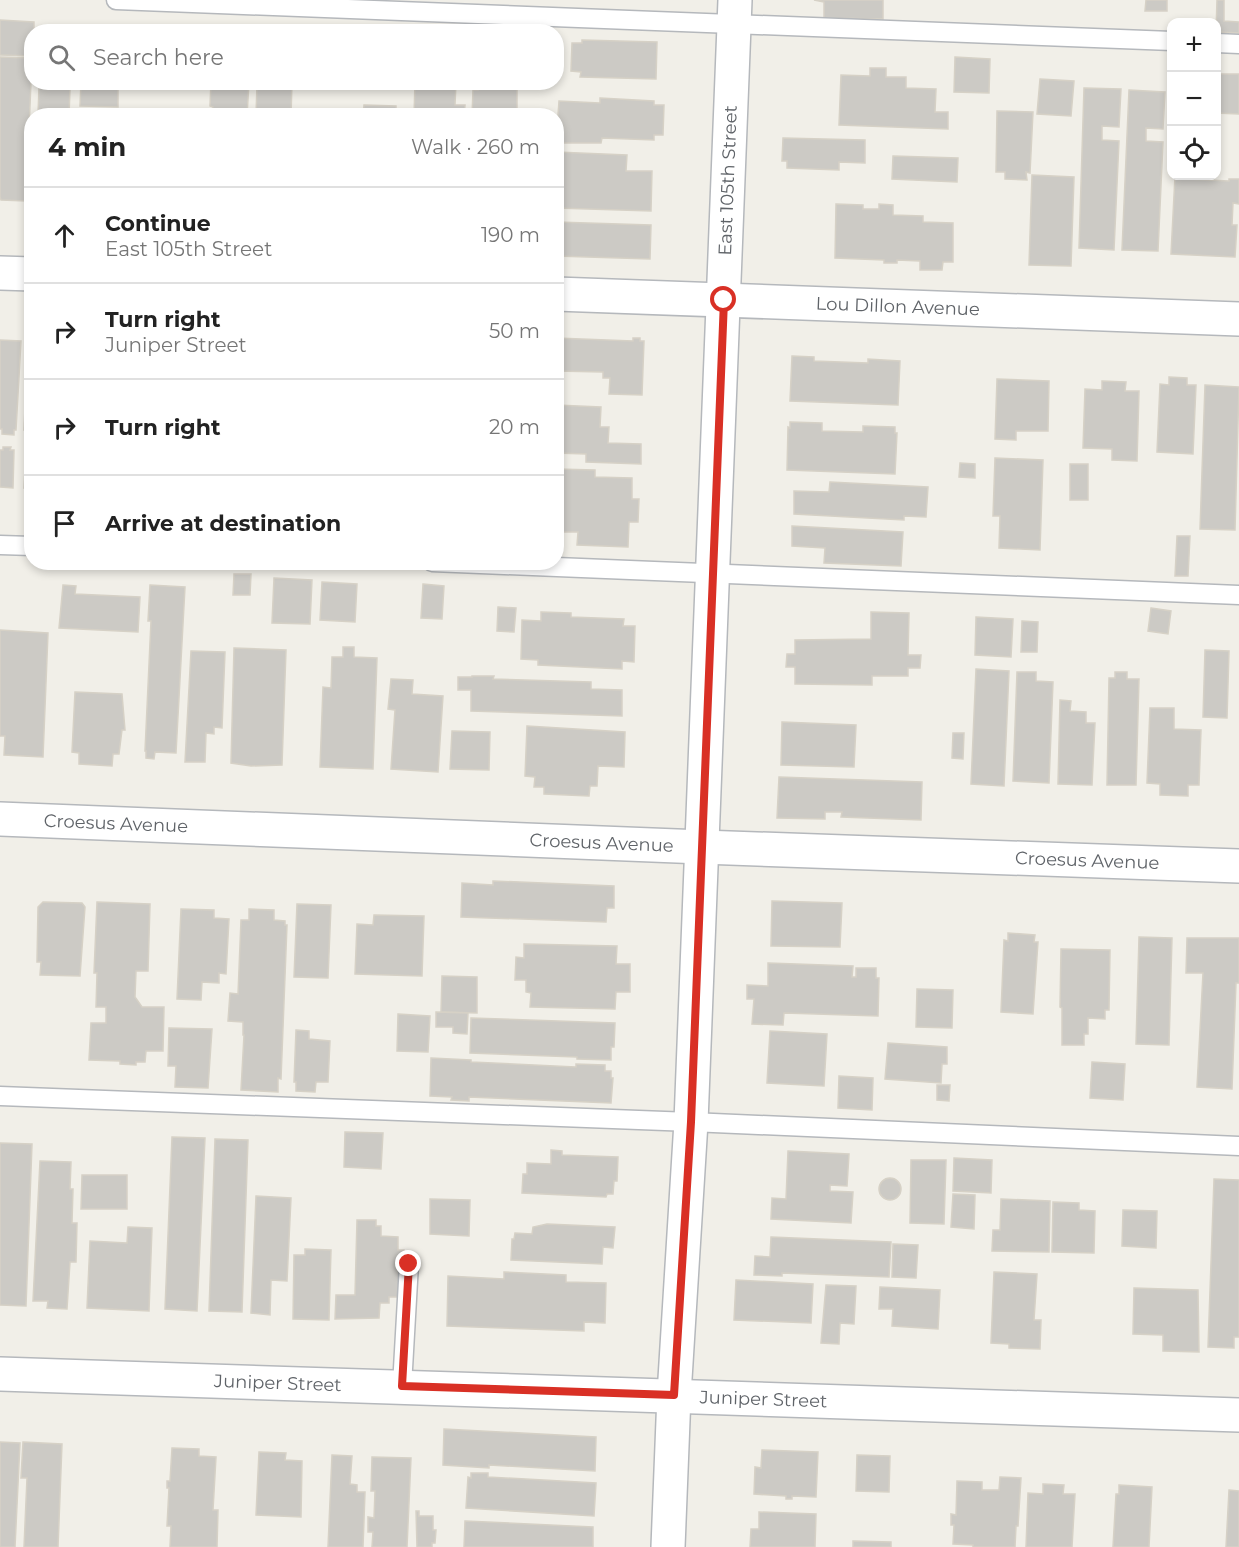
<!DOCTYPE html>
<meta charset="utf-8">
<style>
:root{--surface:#fff;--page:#f2f2f2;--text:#222;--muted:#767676;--line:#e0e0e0}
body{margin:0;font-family:Montserrat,sans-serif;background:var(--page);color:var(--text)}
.controls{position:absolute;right:18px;top:18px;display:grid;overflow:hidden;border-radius:12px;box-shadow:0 3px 9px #0003}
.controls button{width:54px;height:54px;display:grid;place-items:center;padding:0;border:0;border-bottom:2px solid var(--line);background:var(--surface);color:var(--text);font:30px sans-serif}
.stop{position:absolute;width:18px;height:18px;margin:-14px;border:4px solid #d93025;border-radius:50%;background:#fff}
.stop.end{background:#d93025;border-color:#fff;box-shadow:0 2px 6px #0008}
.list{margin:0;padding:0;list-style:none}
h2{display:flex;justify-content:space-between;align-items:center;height:78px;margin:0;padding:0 24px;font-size:26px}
h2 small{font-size:20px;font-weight:400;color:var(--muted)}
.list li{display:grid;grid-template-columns:39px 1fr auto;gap:18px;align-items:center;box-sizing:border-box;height:96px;padding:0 24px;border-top:2px solid var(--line)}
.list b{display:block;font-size:22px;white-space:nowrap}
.list p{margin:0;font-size:20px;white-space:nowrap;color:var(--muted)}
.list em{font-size:20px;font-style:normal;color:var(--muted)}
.icon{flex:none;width:33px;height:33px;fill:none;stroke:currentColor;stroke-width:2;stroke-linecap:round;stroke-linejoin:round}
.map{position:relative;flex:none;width:1239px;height:1547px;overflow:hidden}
.search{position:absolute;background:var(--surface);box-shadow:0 3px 9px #0003;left:24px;top:24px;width:540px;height:66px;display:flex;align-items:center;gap:15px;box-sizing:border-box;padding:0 21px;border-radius:24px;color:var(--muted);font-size:22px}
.panel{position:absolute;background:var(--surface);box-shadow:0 3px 9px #0003;left:24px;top:108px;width:540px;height:462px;border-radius:24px}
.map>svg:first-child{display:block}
.building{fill:#cccac5;stroke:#d6d1c6;stroke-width:1.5}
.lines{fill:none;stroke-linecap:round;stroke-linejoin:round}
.service-casing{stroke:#b5b8bc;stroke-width:21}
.minor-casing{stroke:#b5b8bc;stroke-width:36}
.service{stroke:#fff;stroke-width:18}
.minor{stroke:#fff;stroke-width:33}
.route{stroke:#d93025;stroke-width:8}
.labels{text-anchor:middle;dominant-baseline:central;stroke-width:4.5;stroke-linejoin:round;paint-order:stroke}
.street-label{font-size:18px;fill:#5f6368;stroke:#fff}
</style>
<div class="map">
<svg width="1239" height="1547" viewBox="0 0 1239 1547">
<rect width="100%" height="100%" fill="#f1efe8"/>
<g class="building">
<polygon points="814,0 883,0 883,19 824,18 824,2"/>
<polygon points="1146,0 1167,0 1167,11 1145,11"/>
<polygon points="1217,0 1224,0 1224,21 1239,22 1239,33 1216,32"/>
<polygon points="0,20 34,22 34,32 32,32 32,56 0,55"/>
<rect x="276" y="27" width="17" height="5"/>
<polygon points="582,40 657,42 656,79 580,77 581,72 571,71 572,43 582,43"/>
<polygon points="0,57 32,58 26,201 1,200 0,197"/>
<polygon points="955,57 990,59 989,93 954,92"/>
<polygon points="870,68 886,68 886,77 906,77 906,88 936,89 935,112 948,112 948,129 839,125 841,75 870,76"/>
<polygon points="1216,74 1239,74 1239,114 1216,113"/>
<polygon points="1040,79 1074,81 1071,116 1037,114"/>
<polygon points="81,82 118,82 118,107 80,106"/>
<polygon points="211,82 249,82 247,116 212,116 213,107 210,106"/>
<polygon points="252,82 292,82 291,116 256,116 257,84 252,84"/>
<polygon points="415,82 456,82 455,105 465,105 464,116 414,116"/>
<polygon points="478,85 517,85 517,116 472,116 473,90 478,90"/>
<polygon points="39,87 70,88 69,116 38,115"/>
<polygon points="1084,88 1121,89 1119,127 1102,126 1102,140 1119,141 1114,250 1079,248"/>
<polygon points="1129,90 1165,92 1163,129 1146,128 1146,141 1163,142 1158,251 1122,250"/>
<polygon points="600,98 654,101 654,105 664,105 663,135 654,135 654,140 602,138 601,143 556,143 559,101 600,103"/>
<polygon points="364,105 396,106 396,116 363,116"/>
<polygon points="997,111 1033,112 1030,173 1026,172 1027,180 1005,179 1005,172 996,172"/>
<polygon points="783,138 865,140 865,163 839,162 839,170 787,168 787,161 782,161"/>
<polygon points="556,152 627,155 626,171 652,171 651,211 556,208"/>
<polygon points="893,156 958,158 957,182 892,179"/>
<polygon points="1032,175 1074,177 1071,266 1029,265"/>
<polygon points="1175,176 1187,176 1187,179 1229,181 1229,179 1239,179 1239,204 1233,203 1232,225 1237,225 1235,257 1171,254"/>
<polygon points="836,204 863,205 863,209 879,209 879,204 893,205 893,215 923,216 923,222 953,223 953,262 943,262 942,270 920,270 920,261 897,260 897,263 884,263 884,260 835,258"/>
<polygon points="556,222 651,225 650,259 556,256"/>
<polygon points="556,338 633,341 633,338 640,338 640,341 644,341 642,395 609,394 610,378 603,378 603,372 556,371"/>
<polygon points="0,340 21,341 16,430 14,430 14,435 2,434 2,429 0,429"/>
<polygon points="28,346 32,346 32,431 24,430"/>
<polygon points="792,356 814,357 814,361 868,363 868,359 900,361 898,405 790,401"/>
<polygon points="1169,377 1187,378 1187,385 1196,385 1193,454 1157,452 1160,384 1169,385"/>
<polygon points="997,379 1049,381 1048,431 1016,431 1016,440 995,439"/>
<polygon points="1102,381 1126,382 1125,391 1139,391 1137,461 1112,460 1112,449 1083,448 1085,389 1102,390"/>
<polygon points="1205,385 1239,387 1235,530 1200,529"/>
<polygon points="556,405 601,407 600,427 609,427 608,443 641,444 641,464 586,462 586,454 556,453"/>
<polygon points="790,422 822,423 822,431 863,432 863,426 895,427 895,433 897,433 895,474 787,470 788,427 790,428"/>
<polygon points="3,447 11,447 10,450 14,450 13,488 0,487 0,450 3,450"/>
<polygon points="26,451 32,451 32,496 27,496 27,488 24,488"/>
<polygon points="995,458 1043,460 1040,550 999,548 1000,516 993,516"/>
<polygon points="960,463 975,464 975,478 959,477"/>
<rect x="1070" y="464" width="18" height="36"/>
<polygon points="556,469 595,470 595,477 632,478 632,499 639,499 638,522 629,522 628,547 577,545 578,532 560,532 560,526 556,526"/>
<polygon points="830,482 928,487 926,517 904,516 904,520 794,514 794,491 829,492"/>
<polygon points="792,526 903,532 901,566 824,563 825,548 792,546"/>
<polygon points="1177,536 1190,536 1188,576 1175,576"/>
<polygon points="234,574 251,574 250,595 233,595"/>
<polygon points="274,578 312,580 310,624 272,623"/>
<polygon points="322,582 357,584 355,622 320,620"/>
<polygon points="423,584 444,586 442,619 421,618"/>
<polygon points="63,585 76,586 75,594 140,597 138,632 59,628"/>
<polygon points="150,585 185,587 176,753 155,752 154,759 146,758 146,751 145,751 151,621 148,621"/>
<polygon points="498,607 516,608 514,632 497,631"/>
<polygon points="1151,608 1171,611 1168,634 1148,631"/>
<polygon points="541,612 571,613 571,617 624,619 623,626 635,626 634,662 622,661 622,669 538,665 538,660 521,659 522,620 541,621"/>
<polygon points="871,612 909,613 908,655 921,655 920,668 908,668 908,676 872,676 872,685 795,684 795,667 786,667 787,654 795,654 795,640 871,639"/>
<polygon points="976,617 1013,619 1011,657 975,655"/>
<polygon points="1022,621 1038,622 1037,652 1021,652"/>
<polygon points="0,630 48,633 43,757 4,755 5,736 0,736"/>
<polygon points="343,647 354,647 354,657 377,658 373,769 320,767 323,687 331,688 332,657 343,657"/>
<polygon points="234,648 286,650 282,765 251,766 231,763"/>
<polygon points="1205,650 1229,651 1227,718 1203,717"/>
<polygon points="191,651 225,652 222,728 214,727 214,734 206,733 205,762 185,762"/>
<polygon points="976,669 1009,671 1004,786 971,784"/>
<polygon points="1017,672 1036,672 1036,681 1053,682 1049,783 1013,781"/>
<polygon points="1115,672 1127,672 1127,679 1139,679 1136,785 1107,785 1109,678 1115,678"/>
<polygon points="472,676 494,676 493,679 591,682 591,689 622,690 622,716 471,711 471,690 458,690 458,677 472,677"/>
<polygon points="391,679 413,680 412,694 443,696 438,772 391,769 395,710 388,709"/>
<polygon points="75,692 122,694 125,730 122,730 119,754 113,754 112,766 79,764 79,753 72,752"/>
<polygon points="1060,700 1071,701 1070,711 1086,712 1086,723 1095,723 1092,785 1058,784"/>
<polygon points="1150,708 1174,708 1174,729 1201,730 1199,785 1188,785 1188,796 1160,795 1160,784 1147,783"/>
<polygon points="782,722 856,725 854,767 781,765"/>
<polygon points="527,726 625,732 624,767 598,766 597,786 590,786 589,796 544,794 544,787 534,787 535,777 525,776"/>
<polygon points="452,731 490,732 489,770 450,769"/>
<polygon points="953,733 964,733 963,759 952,758"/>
<polygon points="779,777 922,782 921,820 841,817 842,812 825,812 825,819 777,818"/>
<polygon points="493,881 614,886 614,908 607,908 606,922 461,917 462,883 493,885"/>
<polygon points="772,901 842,903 840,947 771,946"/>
<polygon points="43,902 82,903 85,907 80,976 40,975 41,962 37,962 38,907"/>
<polygon points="97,902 150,904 148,971 136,971 135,997 142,1007 164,1007 163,1051 146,1051 145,1062 136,1062 136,1065 120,1064 120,1061 89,1060 91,1023 106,1023 106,1007 96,1007 97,973 94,973"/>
<polygon points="297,904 331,905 328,978 294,977"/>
<polygon points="181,909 214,910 214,918 229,919 226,974 219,973 219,983 202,982 201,1000 177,999"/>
<polygon points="249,909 274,910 274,920 285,921 285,925 287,925 281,1079 278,1078 278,1092 241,1090 244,1035 243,1035 243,1022 228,1021 230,993 238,994 241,920 249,920"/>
<polygon points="374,915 424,916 422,976 355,974 357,924 373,925"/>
<polygon points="1008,933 1035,935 1034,942 1038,942 1033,1014 1001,1012 1004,940 1008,941"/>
<polygon points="1139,937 1172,938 1169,1045 1136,1044"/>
<polygon points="1187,938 1239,938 1239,983 1236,983 1232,1089 1197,1087 1203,973 1186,973"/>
<polygon points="524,944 617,946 616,964 630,964 630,992 616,992 615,1009 530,1007 531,993 526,992 526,980 515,980 516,957 524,958"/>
<polygon points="1061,949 1110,950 1109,1010 1105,1010 1105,1019 1088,1018 1088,1034 1084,1034 1084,1045 1062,1045 1062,1008 1060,1007"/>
<polygon points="768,963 853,966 852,977 856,977 856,968 876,968 876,978 879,978 878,1016 784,1013 783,1025 752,1024 754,999 747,999 747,985 768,986"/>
<polygon points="442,976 477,977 477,1013 441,1012"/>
<polygon points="917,989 953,990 952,1028 916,1027"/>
<polygon points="436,1012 468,1013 467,1034 453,1033 453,1027 436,1027"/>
<polygon points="398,1014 430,1016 428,1052 397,1051"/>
<polygon points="471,1018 615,1023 614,1047 611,1047 611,1060 577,1059 577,1057 470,1053"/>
<polygon points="169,1028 212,1029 208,1088 175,1087 176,1066 168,1066"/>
<polygon points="296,1030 309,1031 309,1039 330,1041 328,1082 316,1082 315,1092 296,1091 296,1082 294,1082"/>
<polygon points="770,1031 827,1034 824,1086 767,1083"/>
<polygon points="888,1043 947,1047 947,1064 942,1064 941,1083 885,1079"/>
<polygon points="431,1058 471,1060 471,1062 576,1067 576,1064 605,1065 605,1071 611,1071 611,1078 613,1078 611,1103 469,1097 469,1101 451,1100 452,1097 430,1096"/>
<polygon points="1092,1062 1125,1064 1123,1100 1090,1098"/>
<polygon points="839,1076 873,1078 872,1110 838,1108"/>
<polygon points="937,1085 950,1085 949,1101 937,1100"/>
<polygon points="345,1132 383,1133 381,1169 344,1167"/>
<polygon points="172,1137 205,1138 197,1311 165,1309"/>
<polygon points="215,1139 248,1140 242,1312 209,1311"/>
<polygon points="0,1143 32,1144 26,1306 0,1305"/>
<polygon points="551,1150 562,1151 562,1155 618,1157 617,1181 614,1181 613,1194 607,1194 606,1197 522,1193 523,1174 527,1174 527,1163 551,1164"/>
<polygon points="788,1151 849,1154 847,1186 830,1185 830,1191 853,1192 851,1223 771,1219 772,1198 786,1199"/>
<polygon points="954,1158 992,1160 991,1193 953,1191"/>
<polygon points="911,1160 946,1160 944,1224 910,1223"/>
<polygon points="40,1161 71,1162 70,1189 73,1189 72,1223 77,1223 76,1262 70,1262 67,1309 47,1308 48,1301 33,1301"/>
<polygon points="82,1175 127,1175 127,1209 81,1209"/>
<circle cx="890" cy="1189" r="11"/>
<polygon points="1214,1179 1239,1180 1239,1337 1234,1337 1234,1348 1208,1347"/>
<polygon points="953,1194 975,1195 974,1229 951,1227"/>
<polygon points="256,1196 291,1198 287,1281 271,1280 270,1315 251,1313"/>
<polygon points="430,1199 470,1200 469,1236 430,1234"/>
<polygon points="1001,1199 1050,1201 1049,1252 992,1251 993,1230 1000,1230"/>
<polygon points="1053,1202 1079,1203 1079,1210 1095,1211 1094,1253 1052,1252"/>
<polygon points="1123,1210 1157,1211 1156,1248 1122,1246"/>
<polygon points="357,1220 376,1220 376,1226 381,1226 381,1236 398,1237 398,1250 404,1250 403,1297 389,1297 389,1303 380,1303 379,1318 335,1319 336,1295 355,1295"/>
<polygon points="547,1224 615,1227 613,1248 603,1247 602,1264 511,1260 512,1239 514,1239 515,1233 532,1234 533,1227"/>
<polygon points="128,1227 152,1228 149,1311 87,1308 90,1241 127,1243"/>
<polygon points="771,1237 891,1242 889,1277 782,1273 782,1276 754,1275 755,1256 770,1257"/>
<polygon points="893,1244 918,1245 916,1278 892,1277"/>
<polygon points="305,1249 331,1250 329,1320 293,1319 294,1255 305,1255"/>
<polygon points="504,1272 566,1275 566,1282 606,1283 605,1323 584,1322 584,1331 447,1326 448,1276 504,1279"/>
<polygon points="994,1272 1037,1274 1034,1320 1041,1320 1040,1349 1009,1348 1009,1344 991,1343"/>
<polygon points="736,1280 813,1284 811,1323 734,1320"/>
<polygon points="826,1285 856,1286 854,1324 840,1323 839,1344 821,1343"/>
<polygon points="880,1287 940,1290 938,1329 892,1326 893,1309 879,1309"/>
<polygon points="1134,1288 1198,1290 1199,1352 1163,1351 1163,1335 1133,1334"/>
<polygon points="444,1429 596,1437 595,1471 489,1465 489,1468 443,1465"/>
<polygon points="0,1442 20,1443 15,1547 0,1547"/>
<polygon points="23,1442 62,1444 58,1547 24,1547 27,1478 21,1478"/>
<polygon points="172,1448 199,1449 199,1456 216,1457 213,1510 218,1510 217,1547 170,1547 171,1526 167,1526 169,1488 167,1488 167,1481 170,1481"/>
<polygon points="762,1450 818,1452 816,1497 792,1496 792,1499 786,1499 786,1496 754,1494 755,1467 761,1468"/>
<polygon points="259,1452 286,1453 285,1460 302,1461 301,1517 256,1515"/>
<polygon points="332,1455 352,1456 350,1484 357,1485 357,1492 365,1492 363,1547 328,1547"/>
<polygon points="857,1455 890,1456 889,1492 856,1491"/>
<polygon points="372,1457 411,1458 407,1547 372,1547 373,1532 368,1532 368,1517 374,1518 375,1491 371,1491"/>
<polygon points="471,1473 488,1473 488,1477 596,1483 594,1516 466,1508 468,1477 471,1478"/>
<polygon points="1000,1477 1021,1478 1018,1526 1016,1526 1015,1547 973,1547 973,1545 953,1544 954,1525 951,1525 951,1514 956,1515 957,1481 982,1482 982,1490 999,1490"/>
<polygon points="1043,1484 1064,1485 1063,1494 1075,1494 1072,1547 1026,1547 1028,1493 1043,1494"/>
<polygon points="1119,1485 1152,1487 1149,1547 1113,1547 1116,1494 1119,1494"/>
<polygon points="1229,1490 1239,1491 1239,1547 1226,1547"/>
<polygon points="416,1511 419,1511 419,1516 433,1516 433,1530 436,1530 435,1543 432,1543 432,1547 417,1547"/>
<polygon points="759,1512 816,1514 815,1547 750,1547 751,1529 759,1529"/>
<polygon points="465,1521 593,1527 593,1547 464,1547"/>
<polygon points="853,1541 891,1542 891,1547 853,1547"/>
</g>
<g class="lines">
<g class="service-casing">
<g id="service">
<polyline points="116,0 1172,41"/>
<polyline points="1216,43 1239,44"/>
<polyline points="0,545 32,546"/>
<polyline points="432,562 1239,595"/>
<polyline points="0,1096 691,1122 1239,1146"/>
<polyline points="402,1386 409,1264"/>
</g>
</g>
<g class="minor-casing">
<g id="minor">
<polyline points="0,273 32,274"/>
<path id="s1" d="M 556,294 L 1239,319"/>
<path id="s2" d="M 0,819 L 702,847 L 1239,866"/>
<path id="s3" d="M 0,1374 L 1239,1415"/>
<path id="s4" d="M 668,1547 L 674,1395 L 691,1122 L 735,0"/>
</g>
</g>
<use href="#service" class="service"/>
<use href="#minor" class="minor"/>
</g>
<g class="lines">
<polyline class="route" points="409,1264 402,1386 674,1395 691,1122 724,300"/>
</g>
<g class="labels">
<g class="street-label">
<text stroke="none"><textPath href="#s4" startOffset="1368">East 105th Street</textPath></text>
<text stroke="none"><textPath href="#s1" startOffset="342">Lou Dillon Avenue</textPath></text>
<text stroke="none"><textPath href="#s2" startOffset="116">Croesus Avenue</textPath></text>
<text stroke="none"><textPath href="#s2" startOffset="602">Croesus Avenue</textPath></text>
<text stroke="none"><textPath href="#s2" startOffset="1088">Croesus Avenue</textPath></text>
<text stroke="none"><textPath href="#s3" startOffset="278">Juniper Street</textPath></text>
<text stroke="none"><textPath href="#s3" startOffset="764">Juniper Street</textPath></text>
</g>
</g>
</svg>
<div class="controls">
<button>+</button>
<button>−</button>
<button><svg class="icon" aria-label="locate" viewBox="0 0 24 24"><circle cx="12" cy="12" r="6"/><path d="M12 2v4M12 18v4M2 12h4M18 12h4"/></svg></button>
</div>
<div class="stop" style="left:724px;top:300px"></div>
<div class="stop end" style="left:409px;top:1264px"></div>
<div class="search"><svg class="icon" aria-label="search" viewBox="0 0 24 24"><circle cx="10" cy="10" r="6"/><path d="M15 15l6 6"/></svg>Search here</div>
<section class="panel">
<h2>4 min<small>Walk · 260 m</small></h2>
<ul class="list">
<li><svg class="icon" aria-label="ahead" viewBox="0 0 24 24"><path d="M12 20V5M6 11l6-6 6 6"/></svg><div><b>Continue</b><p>East 105th Street</p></div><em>190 m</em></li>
<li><svg class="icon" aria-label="right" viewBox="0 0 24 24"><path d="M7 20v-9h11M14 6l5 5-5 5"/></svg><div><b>Turn right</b><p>Juniper Street</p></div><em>50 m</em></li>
<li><svg class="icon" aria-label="right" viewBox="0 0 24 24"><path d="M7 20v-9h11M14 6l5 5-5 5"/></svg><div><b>Turn right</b></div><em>20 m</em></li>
<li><svg class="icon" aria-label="arrive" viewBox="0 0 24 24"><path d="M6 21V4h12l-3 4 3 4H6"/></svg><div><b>Arrive at destination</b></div></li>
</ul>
</section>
</div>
